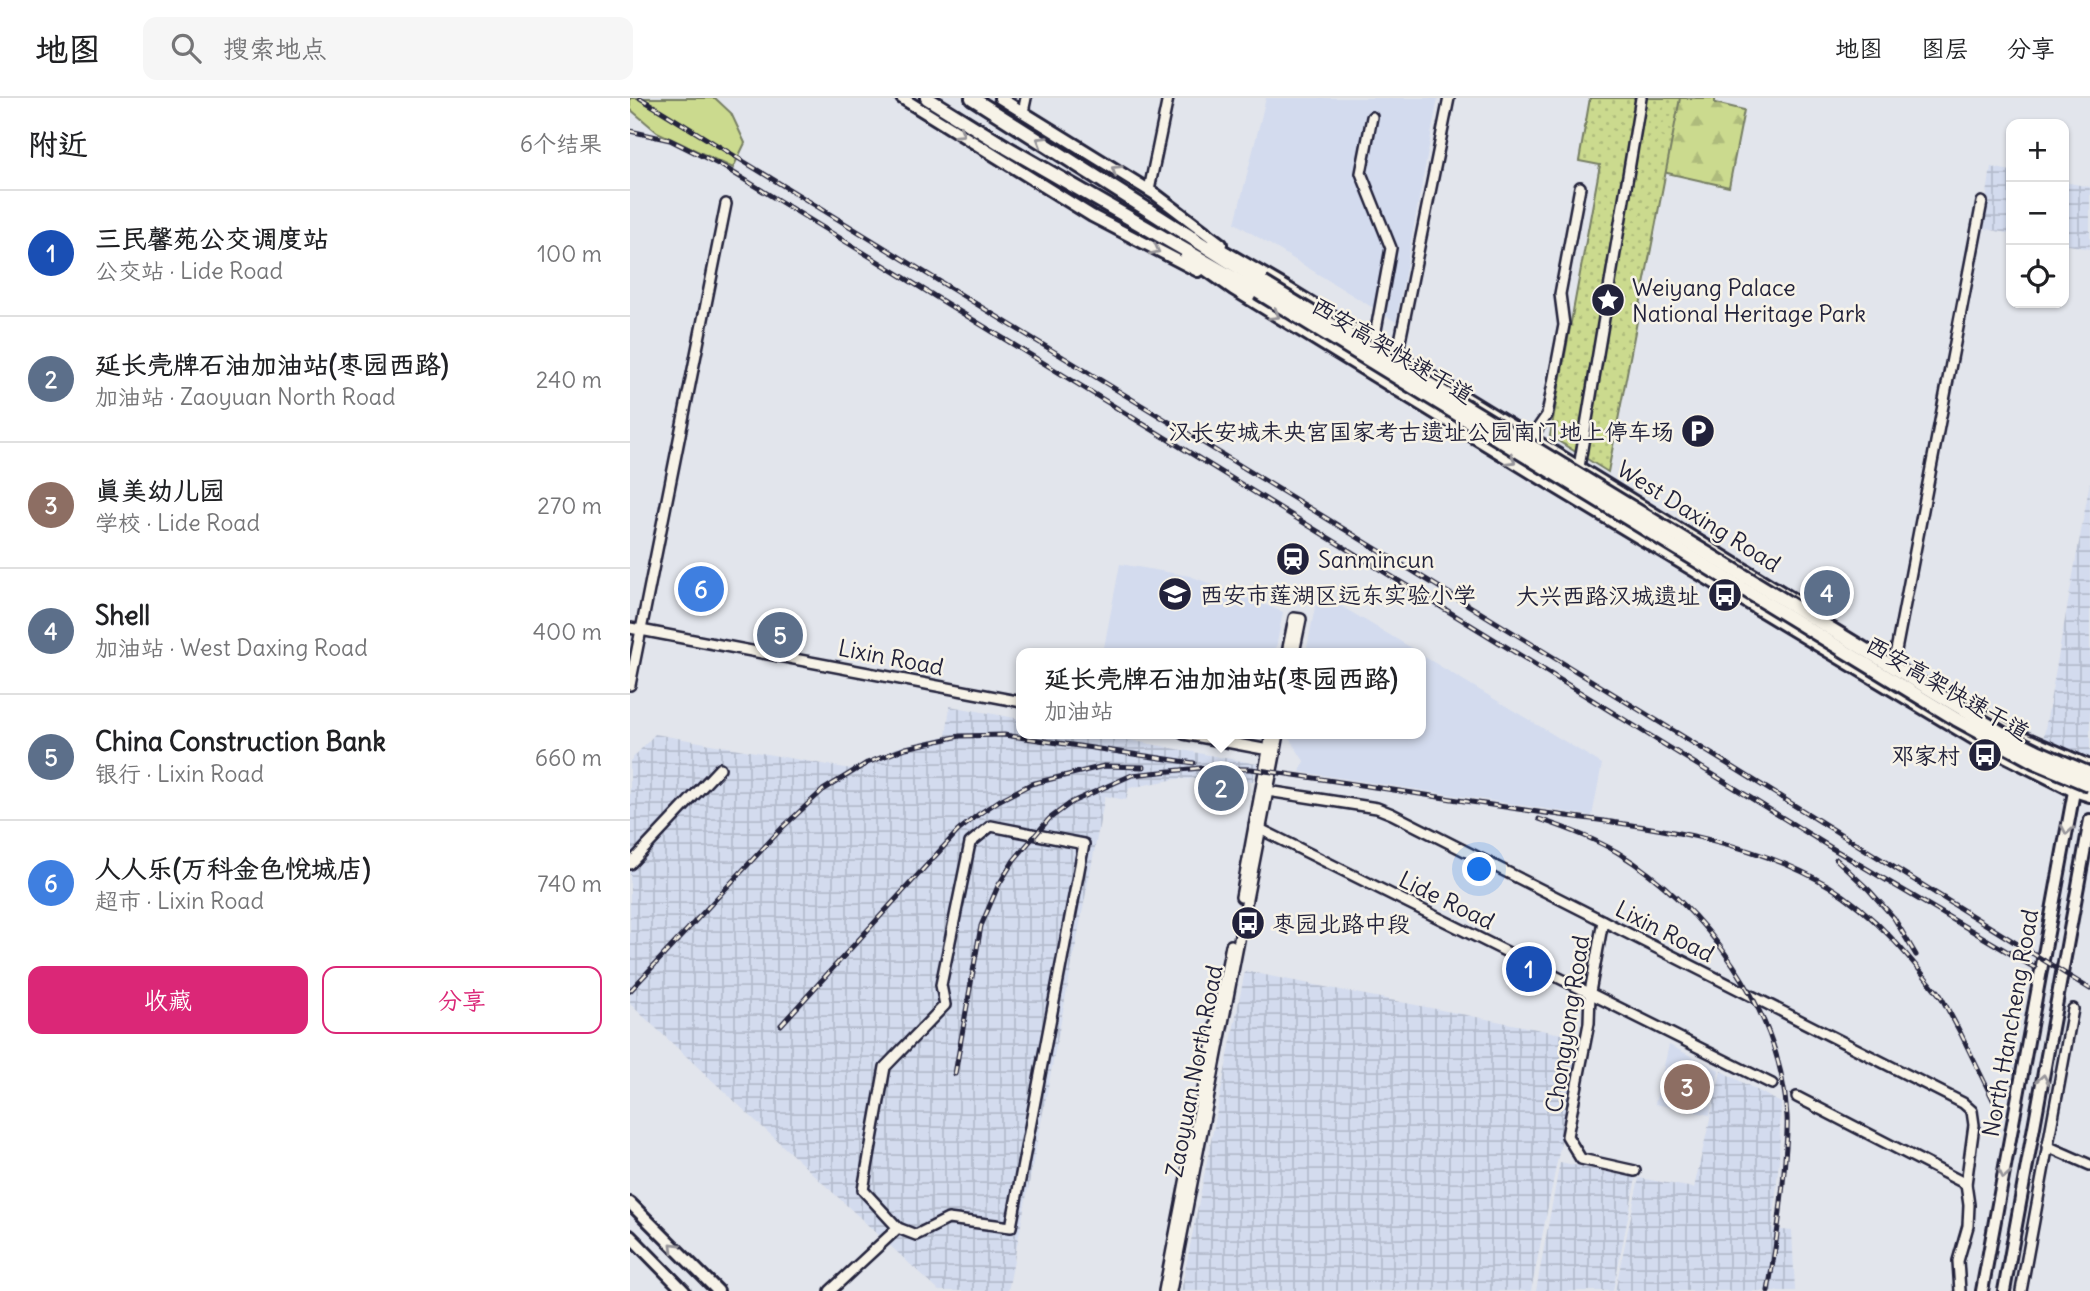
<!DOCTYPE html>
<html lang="zh">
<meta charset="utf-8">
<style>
:root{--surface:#fff;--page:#f6f6f6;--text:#202124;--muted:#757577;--line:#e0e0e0;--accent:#db2777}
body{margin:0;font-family:Delius,"LXGW WenKai TC",sans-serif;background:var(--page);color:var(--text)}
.controls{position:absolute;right:21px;top:21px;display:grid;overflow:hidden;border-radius:14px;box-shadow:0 2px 5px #0004}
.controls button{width:63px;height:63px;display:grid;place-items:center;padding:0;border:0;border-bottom:2px solid var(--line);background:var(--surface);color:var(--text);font:35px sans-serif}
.you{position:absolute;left:850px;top:772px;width:24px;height:24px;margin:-18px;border:5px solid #fff;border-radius:50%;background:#1a73e8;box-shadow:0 0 0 10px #1a73e833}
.badge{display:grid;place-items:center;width:46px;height:46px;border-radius:50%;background:var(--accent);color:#fff;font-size:23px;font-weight:700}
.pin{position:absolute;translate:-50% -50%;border:4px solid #fff;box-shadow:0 2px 7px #0006}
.popup{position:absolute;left:386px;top:550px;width:410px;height:91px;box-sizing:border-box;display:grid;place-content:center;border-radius:14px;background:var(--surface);filter:drop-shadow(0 2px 5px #0005);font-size:23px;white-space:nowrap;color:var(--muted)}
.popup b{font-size:26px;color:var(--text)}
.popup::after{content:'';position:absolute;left:50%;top:100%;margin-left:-14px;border:14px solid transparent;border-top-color:var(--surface)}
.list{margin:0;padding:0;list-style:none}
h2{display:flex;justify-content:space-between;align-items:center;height:91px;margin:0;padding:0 28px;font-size:30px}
h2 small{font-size:23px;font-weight:400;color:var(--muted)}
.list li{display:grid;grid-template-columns:46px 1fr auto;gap:21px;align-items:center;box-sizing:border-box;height:126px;padding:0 28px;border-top:2px solid var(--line)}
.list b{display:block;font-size:26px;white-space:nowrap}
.list p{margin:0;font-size:23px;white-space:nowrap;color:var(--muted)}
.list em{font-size:23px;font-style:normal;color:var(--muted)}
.actions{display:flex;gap:14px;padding:21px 28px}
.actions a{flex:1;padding:16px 0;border:2px solid var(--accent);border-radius:14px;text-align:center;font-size:24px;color:var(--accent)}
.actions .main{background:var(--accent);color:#fff}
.icon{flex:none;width:38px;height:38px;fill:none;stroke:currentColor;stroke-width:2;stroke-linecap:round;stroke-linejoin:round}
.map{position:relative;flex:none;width:1460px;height:1193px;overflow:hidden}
header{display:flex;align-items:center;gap:42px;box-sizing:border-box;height:98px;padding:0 35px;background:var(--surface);border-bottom:2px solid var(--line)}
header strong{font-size:33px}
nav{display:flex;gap:38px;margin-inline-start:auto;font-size:24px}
.search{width:490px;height:63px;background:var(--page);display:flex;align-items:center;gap:18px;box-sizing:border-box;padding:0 24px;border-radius:14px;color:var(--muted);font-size:26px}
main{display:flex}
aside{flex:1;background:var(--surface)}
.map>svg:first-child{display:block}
.built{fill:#d3dbee}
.industrial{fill:url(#industrial-grid)}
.grass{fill:#cbda8e;stroke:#767e64;stroke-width:2}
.forest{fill:url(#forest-firs);stroke:#767e64;stroke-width:2}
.park{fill:url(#park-dots);stroke:#767e64;stroke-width:2}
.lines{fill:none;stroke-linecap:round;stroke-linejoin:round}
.minor-casing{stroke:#22223b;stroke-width:14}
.major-casing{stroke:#22223b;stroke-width:16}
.highway-casing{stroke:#22223b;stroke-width:18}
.minor{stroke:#f7f3e8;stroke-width:9}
.major{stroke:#f7f3e8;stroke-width:10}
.highway{stroke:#f7f3e8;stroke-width:12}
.rail-casing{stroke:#22223b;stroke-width:5}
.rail{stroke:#f7f3e8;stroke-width:2.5;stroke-dasharray:8;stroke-linecap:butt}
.highway-bridge-casing{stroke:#22223b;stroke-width:18;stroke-linecap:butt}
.highway-bridge{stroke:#f7f3e8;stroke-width:12}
.oneway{stroke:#97959a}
.labels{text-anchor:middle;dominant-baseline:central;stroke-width:5;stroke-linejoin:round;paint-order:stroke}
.poi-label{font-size:23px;fill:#22223b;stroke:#f7f3e8;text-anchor:start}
.street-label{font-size:23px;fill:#22223b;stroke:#f7f3e8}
</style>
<header>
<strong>地图</strong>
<div class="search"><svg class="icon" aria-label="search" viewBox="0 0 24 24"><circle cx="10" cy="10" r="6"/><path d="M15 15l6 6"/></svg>搜索地点</div>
<nav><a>地图</a><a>图层</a><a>分享</a></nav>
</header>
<main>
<aside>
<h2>附近<small>6个结果</small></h2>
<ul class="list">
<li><span class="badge" style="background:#1a4fb4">1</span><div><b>三民馨苑公交调度站</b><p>公交站 · Lide Road</p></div><em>100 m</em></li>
<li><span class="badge" style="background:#5c6f8a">2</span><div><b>延长壳牌石油加油站(枣园西路)</b><p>加油站 · Zaoyuan North Road</p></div><em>240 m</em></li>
<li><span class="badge" style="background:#8d6e63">3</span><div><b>真美幼儿园</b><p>学校 · Lide Road</p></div><em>270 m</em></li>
<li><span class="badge" style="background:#5c6f8a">4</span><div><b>Shell</b><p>加油站 · West Daxing Road</p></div><em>400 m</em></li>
<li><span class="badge" style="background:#5c6f8a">5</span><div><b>China Construction Bank</b><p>银行 · Lixin Road</p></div><em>660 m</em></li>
<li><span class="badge" style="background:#3f7fe0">6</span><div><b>人人乐(万科金色悦城店)</b><p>超市 · Lixin Road</p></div><em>740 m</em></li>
</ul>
<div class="actions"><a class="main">收藏</a><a>分享</a></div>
</aside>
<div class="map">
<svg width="1460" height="1193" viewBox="0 0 1460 1193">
<defs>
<pattern id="industrial-grid" width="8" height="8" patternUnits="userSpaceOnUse" patternTransform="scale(1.75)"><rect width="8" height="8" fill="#d3dbee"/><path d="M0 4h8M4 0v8" fill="none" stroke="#b5bccd"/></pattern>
<pattern id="forest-firs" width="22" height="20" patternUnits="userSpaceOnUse" patternTransform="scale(1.75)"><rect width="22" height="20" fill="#cbda8e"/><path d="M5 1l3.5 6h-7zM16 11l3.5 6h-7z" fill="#aebb7b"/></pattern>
<pattern id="park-dots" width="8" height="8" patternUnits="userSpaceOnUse" patternTransform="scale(1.75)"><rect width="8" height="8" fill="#cbda8e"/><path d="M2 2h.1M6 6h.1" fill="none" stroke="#aebb7b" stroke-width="1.8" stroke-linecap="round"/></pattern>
</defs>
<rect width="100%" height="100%" fill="#e2e5ec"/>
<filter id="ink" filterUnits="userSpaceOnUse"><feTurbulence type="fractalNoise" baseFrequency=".0143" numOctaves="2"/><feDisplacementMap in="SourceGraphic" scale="14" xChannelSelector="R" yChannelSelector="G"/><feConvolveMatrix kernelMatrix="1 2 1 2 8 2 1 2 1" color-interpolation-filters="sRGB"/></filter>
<g filter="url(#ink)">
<g class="built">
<polygon points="636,0 808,0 766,224 605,125"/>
<polygon points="490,466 560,478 653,514 645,555 473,555"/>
<polygon points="694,498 790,555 676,555 686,504"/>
<polygon points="790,556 972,666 962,718 670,674 674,663 660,641 661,636 790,636"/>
<polygon points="1039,947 1089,972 1080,1017 1025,1006"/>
</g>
<g class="industrial">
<polygon points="1361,69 1381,73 1381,136 1352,130"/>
<polygon points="1434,84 1460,89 1460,151 1434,146"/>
<polygon points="1460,384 1460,664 1413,642"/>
<polygon points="320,608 391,621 392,636 467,636 627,666 623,683 597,680 546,681 499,690 496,702 475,698 378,1193 309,1193 0,906 0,663 25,636 221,671 269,649 316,638"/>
<polygon points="615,873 952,940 901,1193 551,1193"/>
<polygon points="1091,973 1151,1005 1149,1061 1143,1131 1162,1133 1165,1193 985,1193 1009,1080 1064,1090"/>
<polygon points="930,1064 1006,1080 983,1193 906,1193"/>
</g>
<polygon class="grass" points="0,0 85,0 101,15 115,45 103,70 27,34 0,11"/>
<polygon class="forest" points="1038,0 1085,0 1085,5 1114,12 1099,89 1024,72"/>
<polygon class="park" points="960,0 1050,0 978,374 920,338 970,67 949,63"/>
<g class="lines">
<g class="minor-casing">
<g id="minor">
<polyline points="393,14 396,0"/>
<polyline points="742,19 731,75 761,150 744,243"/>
<polyline points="519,92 538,0"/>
<polyline points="767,258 819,0"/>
<polyline points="901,340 917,317 934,227 930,196 950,89"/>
<polyline points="949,369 1011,0"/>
<polyline points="0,530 392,604"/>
<polyline points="657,555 664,520 671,521 664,555"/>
<polyline points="1264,563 1352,104"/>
<polyline points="0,587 96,106"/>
<polyline points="554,636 644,653"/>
<polyline points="631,692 747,710 762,716 1333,1005 1342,1013 1344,1027 1336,1086 1339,1107 1338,1128 1328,1163 1330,1193"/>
<polygon points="361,728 454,746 381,1129 318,1121 286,1137 268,1130 233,1092 255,969 315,907 311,887 340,745"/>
<polyline points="624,728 1142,986"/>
<polyline points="0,766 90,670"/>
<polyline points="611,799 641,636"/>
<polyline points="973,823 960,894 959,925 937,1038 951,1061 1005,1073"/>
<polyline points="1167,999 1336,1086"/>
<polyline points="1417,1048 1460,1067"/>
<polyline points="200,1193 268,1130"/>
<polyline points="534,1193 601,847"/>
<polyline points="541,1193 649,636"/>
<polyline points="1391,1193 1443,911"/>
</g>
</g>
<g class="major-casing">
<g id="major">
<polyline points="272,0 462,118 568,173"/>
<polyline points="370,0 525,96 591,146"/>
<polyline points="582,146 659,191 1192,519"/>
<polyline points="556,158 603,191 925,389 1359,650 1444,693 1460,698"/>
<polyline points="1338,607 1384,635 1460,668"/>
<polyline points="0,1105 88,1193"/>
<polyline points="0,1138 54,1193"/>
<polyline points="1352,1193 1445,688"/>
<polyline points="1374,1193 1460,722"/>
</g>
</g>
<g class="highway-casing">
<g id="highway">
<polyline points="297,0 376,49 628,194"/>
<polyline points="342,0 633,185"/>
</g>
</g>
<use href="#minor" class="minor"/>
<use href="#major" class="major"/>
<use href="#highway" class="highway"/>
<g class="rail-casing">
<g id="rail">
<polyline points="10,0 1101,668 1460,891"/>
<polyline points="0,33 40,42 94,69 901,564 1200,749 1405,870"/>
<path d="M 909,721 C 936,730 963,740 987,754 C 1076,808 1151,913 1157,1018 C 1158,1032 1156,1047 1155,1061 C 1152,1105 1146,1149 1138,1193"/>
<polyline points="1206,761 1239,792 1264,820 1286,857"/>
<polyline points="0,893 153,729 193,692 237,665 276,650 330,638 374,637 564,665"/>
<polyline points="1308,893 1331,936 1369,1014"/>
<polyline points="151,927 296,768 328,733 349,716 370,702 401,686 474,668 514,669"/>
<path d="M 325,976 L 351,828 L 368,788 L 384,762 L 419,721 L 442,704 L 502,677 L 570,670 L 621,671 C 710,683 799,698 888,711 C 993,727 1106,733 1199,788 C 1245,816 1279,858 1311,899"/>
</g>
</g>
<use href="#rail" class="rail"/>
<g class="highway-bridge-casing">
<g id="highway-bridge">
<polyline points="633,185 1375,637 1409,654 1460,676"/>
<polyline points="628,194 1326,621 1405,664 1460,687"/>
</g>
</g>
<use href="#highway-bridge" class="highway-bridge"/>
</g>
<defs><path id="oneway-chevron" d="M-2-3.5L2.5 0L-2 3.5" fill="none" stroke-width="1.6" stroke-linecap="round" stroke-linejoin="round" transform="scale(1.75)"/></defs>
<g class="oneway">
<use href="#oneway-chevron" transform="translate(330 35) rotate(32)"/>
<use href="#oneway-chevron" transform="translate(411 43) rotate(-149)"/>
<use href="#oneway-chevron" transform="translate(486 72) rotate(-148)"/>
<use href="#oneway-chevron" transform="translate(525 152) rotate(27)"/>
<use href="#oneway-chevron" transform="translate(645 217) rotate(32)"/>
<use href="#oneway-chevron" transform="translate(881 362) rotate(31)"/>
<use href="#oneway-chevron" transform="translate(1437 732) rotate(100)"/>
<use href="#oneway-chevron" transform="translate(1413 981) rotate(-80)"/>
<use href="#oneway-chevron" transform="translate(1374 1076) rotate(100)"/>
<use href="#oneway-chevron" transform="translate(44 1149) rotate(-135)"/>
</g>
</g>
<defs>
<g id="sight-disc" transform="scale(1.75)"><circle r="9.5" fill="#22223b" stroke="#f7f3e8"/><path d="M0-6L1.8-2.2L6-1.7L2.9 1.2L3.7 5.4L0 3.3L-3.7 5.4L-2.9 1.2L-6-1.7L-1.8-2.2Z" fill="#fff"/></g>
<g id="parking-disc" transform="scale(1.75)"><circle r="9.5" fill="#22223b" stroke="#f7f3e8"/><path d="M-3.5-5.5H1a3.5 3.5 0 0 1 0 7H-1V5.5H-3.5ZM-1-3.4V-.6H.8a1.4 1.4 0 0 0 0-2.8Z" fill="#fff"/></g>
<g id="station-disc" transform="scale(1.75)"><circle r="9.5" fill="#22223b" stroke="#f7f3e8"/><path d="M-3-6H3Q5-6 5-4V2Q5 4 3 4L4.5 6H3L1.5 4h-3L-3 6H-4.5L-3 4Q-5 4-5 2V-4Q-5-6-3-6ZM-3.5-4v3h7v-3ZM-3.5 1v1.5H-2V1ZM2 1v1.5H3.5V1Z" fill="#fff"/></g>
<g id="school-disc" transform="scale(1.75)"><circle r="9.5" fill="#22223b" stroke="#f7f3e8"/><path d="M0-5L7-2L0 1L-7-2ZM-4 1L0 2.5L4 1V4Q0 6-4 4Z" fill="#fff"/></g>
<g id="bus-disc" transform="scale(1.75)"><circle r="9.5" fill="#22223b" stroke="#f7f3e8"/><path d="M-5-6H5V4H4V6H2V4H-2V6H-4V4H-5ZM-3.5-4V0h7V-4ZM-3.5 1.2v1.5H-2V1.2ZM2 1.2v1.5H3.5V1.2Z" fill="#fff"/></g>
</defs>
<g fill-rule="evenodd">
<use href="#sight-disc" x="978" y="202"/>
<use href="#parking-disc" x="1068" y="333"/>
<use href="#station-disc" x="663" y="461"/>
<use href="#school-disc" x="545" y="496"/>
<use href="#bus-disc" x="1095" y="497"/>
<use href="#bus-disc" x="1355" y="657"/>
<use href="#bus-disc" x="618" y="825"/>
</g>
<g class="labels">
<g class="poi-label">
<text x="1002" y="189">Weiyang Palace<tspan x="1002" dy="26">National Heritage Park</tspan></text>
<text x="1044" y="333" text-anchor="end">汉长安城未央宫国家考古遗址公园南门地上停车场</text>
<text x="688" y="461">Sanmincun</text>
<text x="570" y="496">西安市莲湖区远东实验小学</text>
<text x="1070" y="497" text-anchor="end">大兴西路汉城遗址</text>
<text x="1330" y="657" text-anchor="end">邓家村</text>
<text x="642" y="825">枣园北路中段</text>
</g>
<g class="street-label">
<text transform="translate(763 252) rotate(31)">西安高架快速干道</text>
<text transform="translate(1069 418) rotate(32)">West Daxing Road</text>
<text transform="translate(261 559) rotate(11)">Lixin Road</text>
<text transform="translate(1318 590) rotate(30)">西安高架快速干道</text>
<text transform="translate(817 802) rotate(26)">Lide Road</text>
<text transform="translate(1035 833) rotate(27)">Lixin Road</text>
<text transform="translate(1380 925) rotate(-80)">North Hancheng Road</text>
<text transform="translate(937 926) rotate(-81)">Chongyong Road</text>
<text transform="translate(564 973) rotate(-79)">Zaoyuan North Road</text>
</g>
</g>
</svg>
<div class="controls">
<button>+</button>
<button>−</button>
<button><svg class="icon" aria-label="locate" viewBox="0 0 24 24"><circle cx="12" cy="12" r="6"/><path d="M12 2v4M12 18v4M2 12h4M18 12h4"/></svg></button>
</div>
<div class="you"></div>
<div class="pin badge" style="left:899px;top:871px;background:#1a4fb4">1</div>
<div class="pin badge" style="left:591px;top:690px;background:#5c6f8a">2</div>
<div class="popup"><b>延长壳牌石油加油站(枣园西路)</b>加油站</div>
<div class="pin badge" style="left:1057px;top:989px;background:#8d6e63">3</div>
<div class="pin badge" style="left:1197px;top:495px;background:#5c6f8a">4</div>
<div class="pin badge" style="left:150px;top:537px;background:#5c6f8a">5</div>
<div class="pin badge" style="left:71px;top:491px;background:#3f7fe0">6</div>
</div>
</main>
